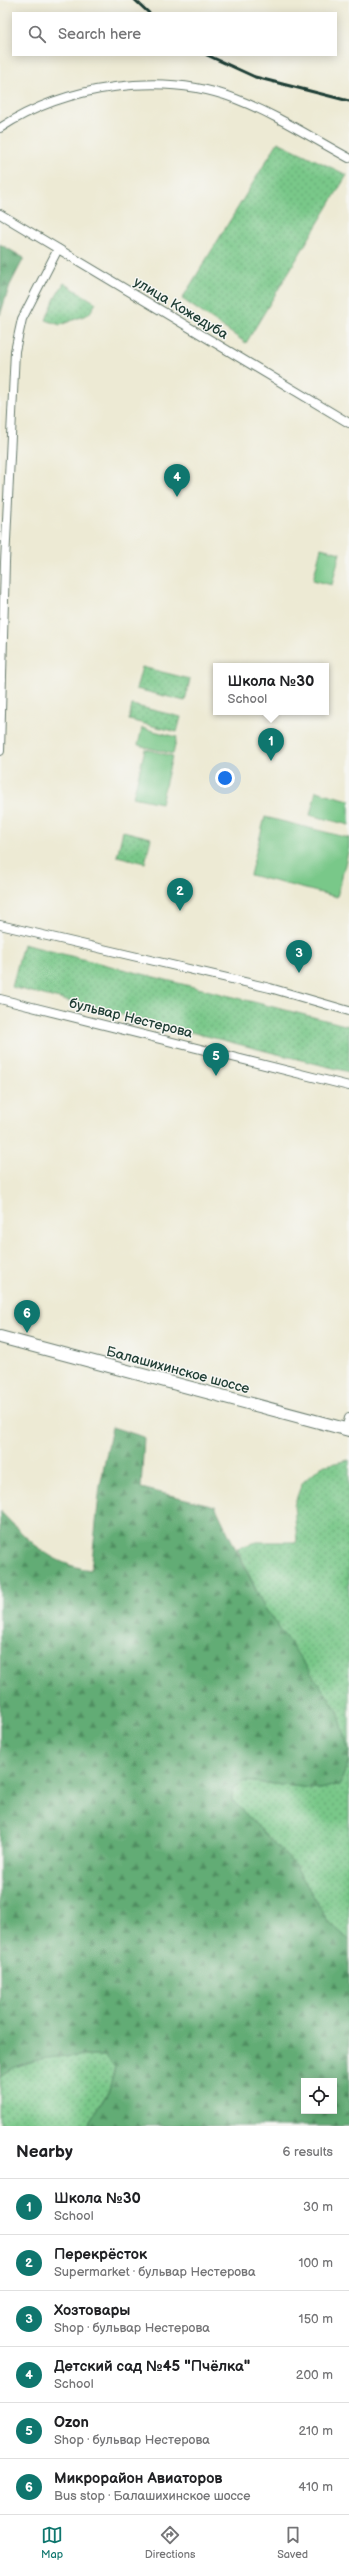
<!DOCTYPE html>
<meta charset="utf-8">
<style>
:root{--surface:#fff;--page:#f2f2f2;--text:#202124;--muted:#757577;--line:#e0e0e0;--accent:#0f766e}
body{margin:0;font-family:"Balsamiq Sans",sans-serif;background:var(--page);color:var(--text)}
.controls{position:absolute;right:12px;bottom:12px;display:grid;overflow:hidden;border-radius:0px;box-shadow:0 2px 10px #0003}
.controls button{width:36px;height:36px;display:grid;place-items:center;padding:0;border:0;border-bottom:1px solid var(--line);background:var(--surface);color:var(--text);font:20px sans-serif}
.you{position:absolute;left:225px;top:778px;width:14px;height:14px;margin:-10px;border:3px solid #fff;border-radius:50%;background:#1a73e8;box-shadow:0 0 0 6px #1a73e833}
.badge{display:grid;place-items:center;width:26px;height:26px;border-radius:50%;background:var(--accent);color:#fff;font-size:13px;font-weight:700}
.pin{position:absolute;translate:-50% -33px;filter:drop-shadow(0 1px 2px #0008)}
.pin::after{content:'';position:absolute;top:21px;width:14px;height:12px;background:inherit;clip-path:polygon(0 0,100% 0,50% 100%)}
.popup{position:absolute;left:213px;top:663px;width:116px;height:52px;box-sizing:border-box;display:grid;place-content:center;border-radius:0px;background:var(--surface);filter:drop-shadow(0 1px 3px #0005);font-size:13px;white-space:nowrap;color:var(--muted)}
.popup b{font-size:15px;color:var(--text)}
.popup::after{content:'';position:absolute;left:50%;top:100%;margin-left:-8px;border:8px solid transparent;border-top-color:var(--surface)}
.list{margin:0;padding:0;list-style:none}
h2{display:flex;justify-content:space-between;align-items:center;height:52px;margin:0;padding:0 16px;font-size:17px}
h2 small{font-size:13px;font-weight:400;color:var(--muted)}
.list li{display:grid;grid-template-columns:26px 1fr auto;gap:12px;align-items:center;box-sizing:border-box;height:56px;padding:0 16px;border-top:1px solid var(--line)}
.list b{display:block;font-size:15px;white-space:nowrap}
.list p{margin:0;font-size:13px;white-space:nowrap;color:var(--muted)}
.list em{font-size:13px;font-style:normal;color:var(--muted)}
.icon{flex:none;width:22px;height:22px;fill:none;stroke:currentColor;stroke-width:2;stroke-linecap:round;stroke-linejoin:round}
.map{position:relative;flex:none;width:349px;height:2126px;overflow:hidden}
.search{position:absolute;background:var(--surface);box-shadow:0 2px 10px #0003;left:12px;right:12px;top:12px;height:44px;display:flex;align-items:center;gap:10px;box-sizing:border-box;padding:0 14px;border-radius:0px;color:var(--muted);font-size:15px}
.sheet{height:388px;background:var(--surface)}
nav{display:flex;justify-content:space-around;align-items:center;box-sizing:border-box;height:56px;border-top:1px solid var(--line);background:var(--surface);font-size:11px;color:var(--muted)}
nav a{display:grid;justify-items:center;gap:2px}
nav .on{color:var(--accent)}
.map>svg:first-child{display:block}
.grass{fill:url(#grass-dots);stroke:#4c825e}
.forest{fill:url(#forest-firs);stroke:#407454;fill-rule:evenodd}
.garden{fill:#79c889;stroke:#4c825e}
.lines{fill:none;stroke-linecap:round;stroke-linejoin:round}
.minor-casing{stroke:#677a6c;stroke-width:10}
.secondary-casing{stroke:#677a6c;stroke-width:14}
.minor{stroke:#fff;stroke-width:8}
.secondary{stroke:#fff;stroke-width:12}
.rail{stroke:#1f3d34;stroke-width:3}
.labels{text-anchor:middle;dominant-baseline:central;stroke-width:3;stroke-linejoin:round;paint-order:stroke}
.street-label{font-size:14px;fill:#1f3d34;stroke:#f6f6f2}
</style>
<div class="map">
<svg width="349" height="2126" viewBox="0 0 349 2126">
<defs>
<pattern id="grass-dots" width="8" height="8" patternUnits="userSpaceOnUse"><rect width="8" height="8" fill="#79c889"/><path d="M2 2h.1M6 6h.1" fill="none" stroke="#63a471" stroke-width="1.8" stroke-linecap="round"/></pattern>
<pattern id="forest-firs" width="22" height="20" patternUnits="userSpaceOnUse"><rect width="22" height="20" fill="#62ac75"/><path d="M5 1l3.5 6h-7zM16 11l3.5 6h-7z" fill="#508d61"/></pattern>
</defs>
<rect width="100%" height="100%" fill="#f6f6f2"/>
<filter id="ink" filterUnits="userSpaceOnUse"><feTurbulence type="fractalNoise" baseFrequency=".025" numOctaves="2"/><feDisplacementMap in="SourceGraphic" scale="8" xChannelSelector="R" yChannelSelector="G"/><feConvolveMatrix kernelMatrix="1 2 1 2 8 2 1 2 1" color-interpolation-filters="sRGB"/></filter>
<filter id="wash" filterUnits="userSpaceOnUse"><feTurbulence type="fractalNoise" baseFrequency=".012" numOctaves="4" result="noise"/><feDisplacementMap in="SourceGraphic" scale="16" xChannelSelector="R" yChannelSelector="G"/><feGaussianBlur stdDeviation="0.9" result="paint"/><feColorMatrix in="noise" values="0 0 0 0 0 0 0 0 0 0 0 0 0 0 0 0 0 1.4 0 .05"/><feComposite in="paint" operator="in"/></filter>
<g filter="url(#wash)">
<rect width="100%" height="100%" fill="#edead4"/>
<g class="grass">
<polygon points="278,142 347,175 246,343 182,299"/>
<polygon points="64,283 96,303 89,314 60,325 46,320 55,298"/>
<polygon points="142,667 190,679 185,701 136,689"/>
<polygon points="132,705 181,717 177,732 129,720"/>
<polygon points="123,831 151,838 145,863 117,856"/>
<polygon points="23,944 349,1026 349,1072 12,987"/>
<polygon points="349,1460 349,1753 338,1711 264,1607 237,1548 257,1542 297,1542 294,1505 302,1483 321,1466"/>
<polygon points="349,1760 349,1940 328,1921 295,1865 233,1801 233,1788 244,1781 321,1789 340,1784"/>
<polygon points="50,2056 104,2056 115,2066 109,2090 87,2126 0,2126 0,2076 12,2068"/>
</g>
<g class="forest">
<polygon points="0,244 24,258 10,285 0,315"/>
<path d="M 112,1427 L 144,1437 L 141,1488 L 215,1506 L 264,1607 L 338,1711 L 349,1753 L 349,1760 L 340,1784 L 321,1789 L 245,1781 L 233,1788 L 233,1801 L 295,1865 L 328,1921 L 349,1940 L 349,2126 L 87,2126 L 109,2091 L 115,2067 L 104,2056 C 68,2056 31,2054 0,2076 L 0,1511 C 28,1539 48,1564 91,1570 L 100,1486 ZM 304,2081 L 334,2081 L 334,2111 L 304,2111 Z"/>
</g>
<g class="garden">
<polygon points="321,548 340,553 332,585 313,580"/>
<polygon points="142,728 177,737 173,754 138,745"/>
<polygon points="145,749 172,756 161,803 133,797"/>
<polygon points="316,791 349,800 349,825 310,815"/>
<polygon points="265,817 349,838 349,848 337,897 250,875"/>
</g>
</g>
<g filter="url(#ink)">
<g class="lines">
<g class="minor-casing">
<g id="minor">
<path d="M 0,128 C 66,85 162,71 236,99 C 275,114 312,138 349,158"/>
<polyline points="0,214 349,423"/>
<polyline points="0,751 5,562 15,351 22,319 58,249"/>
<polyline points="0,925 270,988 349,1011"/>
<polyline points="0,999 349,1086"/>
<polyline points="346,1429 349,1418"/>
</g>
</g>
<g class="secondary-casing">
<polyline id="secondary" points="0,1337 349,1430"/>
</g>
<use href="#minor" class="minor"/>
<use href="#secondary" class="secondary"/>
<g class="rail">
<polyline points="135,0 149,13"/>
<polyline points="207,55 255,77 349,101"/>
</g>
</g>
</g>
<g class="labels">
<g class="street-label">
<text transform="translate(181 308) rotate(31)">улица Кожедуба</text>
<text transform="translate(131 1018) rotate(14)">бульвар Нестерова</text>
<text transform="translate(178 1370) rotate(15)">Балашихинское шоссе</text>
</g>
</g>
</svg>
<div class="controls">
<button><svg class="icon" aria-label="locate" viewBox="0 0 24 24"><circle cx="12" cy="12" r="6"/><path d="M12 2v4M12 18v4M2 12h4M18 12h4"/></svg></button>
</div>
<div class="you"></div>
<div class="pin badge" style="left:271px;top:761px">1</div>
<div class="popup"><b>Школа №30</b>School</div>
<div class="pin badge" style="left:180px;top:911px">2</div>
<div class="pin badge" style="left:299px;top:973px">3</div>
<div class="pin badge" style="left:177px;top:497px">4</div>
<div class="pin badge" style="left:216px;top:1076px">5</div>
<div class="pin badge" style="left:27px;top:1333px">6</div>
<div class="search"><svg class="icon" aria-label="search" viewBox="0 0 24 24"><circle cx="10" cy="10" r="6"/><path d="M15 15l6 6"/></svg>Search here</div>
</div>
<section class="sheet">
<h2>Nearby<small>6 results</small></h2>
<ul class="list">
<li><span class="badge">1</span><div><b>Школа №30</b><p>School</p></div><em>30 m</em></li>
<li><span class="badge">2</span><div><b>Перекрёсток</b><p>Supermarket · бульвар Нестерова</p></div><em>100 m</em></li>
<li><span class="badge">3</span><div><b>Хозтовары</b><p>Shop · бульвар Нестерова</p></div><em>150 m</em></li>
<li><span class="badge">4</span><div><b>Детский сад №45 &quot;Пчёлка&quot;</b><p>School</p></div><em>200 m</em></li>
<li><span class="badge">5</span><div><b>Ozon</b><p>Shop · бульвар Нестерова</p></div><em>210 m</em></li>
<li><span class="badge">6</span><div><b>Микрорайон Авиаторов</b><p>Bus stop · Балашихинское шоссе</p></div><em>410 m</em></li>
</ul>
</section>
<nav>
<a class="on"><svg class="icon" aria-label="map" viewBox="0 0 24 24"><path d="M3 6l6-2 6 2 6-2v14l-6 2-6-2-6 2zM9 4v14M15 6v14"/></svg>Map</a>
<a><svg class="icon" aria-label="directions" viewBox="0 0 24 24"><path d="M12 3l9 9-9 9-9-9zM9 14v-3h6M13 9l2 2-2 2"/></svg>Directions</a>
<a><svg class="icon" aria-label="saved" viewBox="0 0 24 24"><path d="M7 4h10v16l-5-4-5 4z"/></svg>Saved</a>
</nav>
